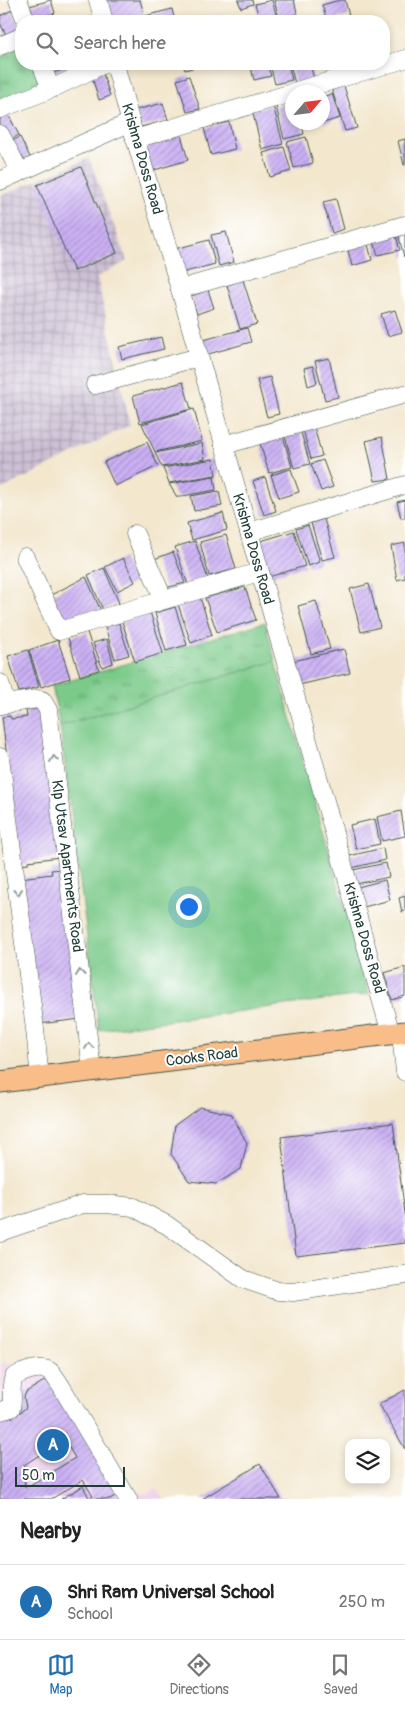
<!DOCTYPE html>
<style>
:root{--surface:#fff;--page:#f6f6f6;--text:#222;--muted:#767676;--line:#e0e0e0;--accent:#1f6fb2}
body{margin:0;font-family:Pangolin,sans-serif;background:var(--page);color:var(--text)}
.controls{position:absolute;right:15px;bottom:15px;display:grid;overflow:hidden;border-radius:10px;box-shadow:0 2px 8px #0003}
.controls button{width:45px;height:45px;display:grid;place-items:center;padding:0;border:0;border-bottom:1px solid var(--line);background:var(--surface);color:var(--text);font:25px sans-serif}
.compass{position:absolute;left:285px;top:85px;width:45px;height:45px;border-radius:50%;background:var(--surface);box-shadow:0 2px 8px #0003;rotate:62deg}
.scale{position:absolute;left:15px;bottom:12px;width:110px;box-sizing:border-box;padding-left:5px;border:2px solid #1f3d34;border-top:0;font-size:14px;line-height:18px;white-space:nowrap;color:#1f3d34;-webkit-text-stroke:4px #fff;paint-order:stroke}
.you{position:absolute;left:188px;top:906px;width:18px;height:18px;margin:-12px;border:4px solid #fff;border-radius:50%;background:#1a73e8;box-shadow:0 0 0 8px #1a73e833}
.badge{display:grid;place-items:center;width:32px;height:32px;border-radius:50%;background:var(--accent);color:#fff;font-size:16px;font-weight:700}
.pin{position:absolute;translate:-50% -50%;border:2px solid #fff;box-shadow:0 1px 5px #0006}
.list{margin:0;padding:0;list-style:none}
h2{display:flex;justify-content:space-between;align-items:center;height:65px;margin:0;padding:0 20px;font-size:21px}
h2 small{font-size:16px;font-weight:400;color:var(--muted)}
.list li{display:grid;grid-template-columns:32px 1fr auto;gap:15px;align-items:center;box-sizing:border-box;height:75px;padding:0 20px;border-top:1px solid var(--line)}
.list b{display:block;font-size:19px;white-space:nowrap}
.list p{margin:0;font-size:16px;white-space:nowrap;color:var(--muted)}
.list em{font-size:16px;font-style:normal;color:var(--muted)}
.icon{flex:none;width:28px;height:28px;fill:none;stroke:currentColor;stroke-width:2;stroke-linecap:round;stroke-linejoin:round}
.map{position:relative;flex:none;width:405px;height:1499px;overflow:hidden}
.search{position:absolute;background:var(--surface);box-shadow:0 2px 8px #0003;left:15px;right:15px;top:15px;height:55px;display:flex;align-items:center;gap:12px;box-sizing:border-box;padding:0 18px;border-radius:20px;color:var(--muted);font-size:19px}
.sheet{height:140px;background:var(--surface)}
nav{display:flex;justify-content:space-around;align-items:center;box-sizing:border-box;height:70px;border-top:1px solid var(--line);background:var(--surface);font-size:14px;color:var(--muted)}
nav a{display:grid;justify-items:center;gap:2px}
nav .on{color:var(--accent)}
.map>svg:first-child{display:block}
.built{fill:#edd1e9}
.industrial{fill:url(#industrial-grid)}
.green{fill:#7bca8a;stroke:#4d845f}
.park{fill:url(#park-tufts);stroke:#4d845f}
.building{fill:url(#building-hatch);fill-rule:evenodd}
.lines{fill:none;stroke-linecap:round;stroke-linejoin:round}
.minor-casing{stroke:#3f564b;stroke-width:19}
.major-casing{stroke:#3f564b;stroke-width:23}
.minor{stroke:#fff;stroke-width:18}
.major{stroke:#f8bd89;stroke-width:21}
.oneway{stroke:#8f9e9a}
.labels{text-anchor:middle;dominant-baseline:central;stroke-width:4;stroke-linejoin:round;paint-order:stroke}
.street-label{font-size:15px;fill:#1f3d34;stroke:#fff}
</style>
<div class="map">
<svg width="405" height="1499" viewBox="0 0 405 1499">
<defs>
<pattern id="industrial-grid" width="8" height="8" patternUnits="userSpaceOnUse" patternTransform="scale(1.25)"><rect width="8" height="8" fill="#ccbfd4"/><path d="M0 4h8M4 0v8" fill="none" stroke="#a59cad"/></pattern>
<pattern id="park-tufts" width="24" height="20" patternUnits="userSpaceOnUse" patternTransform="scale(1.25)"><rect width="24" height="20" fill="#7bca8a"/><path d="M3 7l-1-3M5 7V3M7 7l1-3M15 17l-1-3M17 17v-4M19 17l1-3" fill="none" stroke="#64a572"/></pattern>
<pattern id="building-hatch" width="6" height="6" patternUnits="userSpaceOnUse" patternTransform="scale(1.25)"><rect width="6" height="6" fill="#ccb1f5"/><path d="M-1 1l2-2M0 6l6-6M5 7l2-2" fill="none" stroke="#a591c7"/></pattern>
</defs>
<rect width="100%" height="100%" fill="#fff"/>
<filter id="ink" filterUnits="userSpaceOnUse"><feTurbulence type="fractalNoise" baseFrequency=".02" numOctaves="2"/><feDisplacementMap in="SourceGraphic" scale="10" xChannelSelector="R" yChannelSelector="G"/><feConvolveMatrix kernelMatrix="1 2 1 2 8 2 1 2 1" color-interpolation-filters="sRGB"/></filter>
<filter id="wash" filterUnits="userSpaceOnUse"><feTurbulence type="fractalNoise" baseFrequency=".0096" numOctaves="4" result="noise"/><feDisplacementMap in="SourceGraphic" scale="20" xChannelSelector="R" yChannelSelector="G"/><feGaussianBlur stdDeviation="1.12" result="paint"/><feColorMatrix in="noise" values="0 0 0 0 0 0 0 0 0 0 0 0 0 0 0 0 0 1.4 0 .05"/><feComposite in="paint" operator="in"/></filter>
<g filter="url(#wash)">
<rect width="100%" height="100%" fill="#f3e7ce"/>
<polygon class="built" points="51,1359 134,1490 146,1494 157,1488 163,1499 0,1499 0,1401 2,1401 0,1364"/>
<polygon class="industrial" points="89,158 127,261 97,277 130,425 0,490 0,196"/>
<polygon class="green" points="275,661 369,994 99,1030 60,726"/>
<g class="park">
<polygon points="21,47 21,64 38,64 47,82 0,104 0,57"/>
<polygon points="265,622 275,661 60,726 52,686"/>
</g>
<g id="blocks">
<g class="building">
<polygon points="51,0 55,13 31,21 26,7"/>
<polygon points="105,0 140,0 144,14 121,21 112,21"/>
<polygon points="238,0 252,0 253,4 241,8"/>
<polygon points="272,0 278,21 260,21 255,4"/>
<polygon points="274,0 294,0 299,21 280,21"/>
<polygon points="340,0 345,0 349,16 327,21 322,5"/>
<polygon points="172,9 175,21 142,21 141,17"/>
<polygon points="12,10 21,30 7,37 0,23 0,16"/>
<polygon points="43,64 67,64 69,68 47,75"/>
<polygon points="183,64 199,64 199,66 185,70"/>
<polygon points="250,64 267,64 271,76 254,80"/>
<polygon points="270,64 288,64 292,80 275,84"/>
<polygon points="290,64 310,64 314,79 295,84"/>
<polygon points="102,71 110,96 99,100 91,74"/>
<polygon points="189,76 200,109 187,112 177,80"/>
<polygon points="344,86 357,128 345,131 332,90"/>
<polygon points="332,94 340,118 323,123 322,97"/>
<polygon points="292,101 292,122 301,122 304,134 284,139 276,106"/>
<polygon points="163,103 168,120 141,127 136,110"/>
<polygon points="273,105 283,144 262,150 252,110"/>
<polygon points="6,110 19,135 6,142 0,130 0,113"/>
<polygon points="229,122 235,149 211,155 204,128"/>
<polygon points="181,135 188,160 151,171 143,146"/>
<polygon points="20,137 32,161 19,167 7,143"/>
<polygon points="306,137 313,163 294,168 287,142"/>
<polygon points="405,139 405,165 404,165 398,141"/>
<polygon points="284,147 291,171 270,177 263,153"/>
<polygon points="81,167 117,253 74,271 37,185"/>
<polygon points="336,199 344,229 332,233 323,202"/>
<polygon points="405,231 405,257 404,257 398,233"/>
<polygon points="226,232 234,262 219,266 211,235"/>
<polygon points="395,232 400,250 378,255 373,238"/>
<polygon points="209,240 215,264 178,274 171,250"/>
<polygon points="367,241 372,260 352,266 347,246"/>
<polygon points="243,280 257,324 240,329 227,285"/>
<polygon points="208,290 214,308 197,314 191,296"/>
<polygon points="395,310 402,332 388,336 381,314"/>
<polygon points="247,328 251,342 205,355 200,341"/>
<polygon points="161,337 164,349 122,359 119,347"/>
<polygon points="329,358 338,397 325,400 315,361"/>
<polygon points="313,366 317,383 308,386 304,368"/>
<polygon points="270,377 279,414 267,417 257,380"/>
<polygon points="183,382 191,409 140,423 133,396"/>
<polygon points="194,409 202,441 155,452 142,424"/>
<polygon points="313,423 322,456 311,459 302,426"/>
<polygon points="300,429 310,464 294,468 284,433"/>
<polygon points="282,433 292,467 269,473 259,440"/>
<polygon points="382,437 390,479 375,481 366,441"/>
<polygon points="147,442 158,466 115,486 104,462"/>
<polygon points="202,443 205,459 162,467 155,453"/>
<polygon points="213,459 216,475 169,483 163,468"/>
<polygon points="323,460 333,487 321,491 311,464"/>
<polygon points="291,469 299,492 279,498 271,475"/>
<polygon points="214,476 216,490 177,497 169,484"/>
<polygon points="265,477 276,511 264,515 253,481"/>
<polygon points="219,491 222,506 194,511 191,496"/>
<polygon points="405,500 405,518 401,518 397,502"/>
<polygon points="223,513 227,530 192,540 187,523"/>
<polygon points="324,519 335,557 322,560 311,523"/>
<polygon points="308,525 320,562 308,566 296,529"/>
<polygon points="294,531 305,566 265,578 254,543"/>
<polygon points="226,535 236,569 209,576 200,542"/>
<polygon points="195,541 208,579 188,585 175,547"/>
<polygon points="405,543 405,578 397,580 391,546"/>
<polygon points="173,552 185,583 165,588 154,559"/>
<polygon points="123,558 135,582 117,591 105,567"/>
<polygon points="104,568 119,603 103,610 88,575"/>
<polygon points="86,577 101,611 66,625 51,595"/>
<polygon points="369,584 380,627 361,632 350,589"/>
<polygon points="245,587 256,620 217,632 205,598"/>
<polygon points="199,594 212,635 191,643 177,601"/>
<polygon points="316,601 330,649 311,654 298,606"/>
<polygon points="175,607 187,645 166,651 155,613"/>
<polygon points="150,612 163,653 135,662 122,621"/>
<polygon points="119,623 129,655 115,659 105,627"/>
<polygon points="87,632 99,670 80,676 68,638"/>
<polygon points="107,639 113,663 102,667 93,643"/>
<polygon points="58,640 70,678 41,687 29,650"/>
<polygon points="344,649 350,673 295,686 289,662"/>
<polygon points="28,650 39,687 19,692 8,656"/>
<polygon points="43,708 60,857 28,861 28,864 20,865 2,717 10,716 11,719 27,717 26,710"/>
<polygon points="401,811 405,836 382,841 377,817"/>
<polygon points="375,819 380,844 356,849 350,825"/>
<polygon points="383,848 385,860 347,869 345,857"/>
<polygon points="386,863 389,877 351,885 348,871"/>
<polygon points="62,869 81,1019 39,1024 20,878 52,874 51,870"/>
<polygon points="385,880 390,900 360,908 354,888"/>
<polygon points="405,896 405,911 402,912 399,898"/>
<polygon points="405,967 405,996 392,1000 384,973"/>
<polygon points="200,1107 231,1114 247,1143 241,1169 216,1184 189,1181 171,1154 175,1125"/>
<polygon points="393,1123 405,1213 405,1243 296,1256 281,1137"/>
<path d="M 49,1378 L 118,1494 L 110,1499 L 61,1499 L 83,1486 L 89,1498 L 93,1496 L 83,1480 L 51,1499 L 0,1499 L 0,1418 L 13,1417 L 26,1408 L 24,1397 L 26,1392 ZM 64,1439 L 75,1458 L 25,1488 L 24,1465 Z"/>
<polygon points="405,1390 405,1449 379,1404"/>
<polygon points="260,1464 281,1499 202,1499"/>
</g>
</g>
</g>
<g filter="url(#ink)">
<use href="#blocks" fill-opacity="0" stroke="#3f564b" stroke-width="1"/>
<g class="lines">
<g class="minor-casing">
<g id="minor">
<polyline points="18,0 26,21"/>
<polyline points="98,0 104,21"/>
<polyline points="0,46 21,37"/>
<polyline points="41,64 51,89"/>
<polyline points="115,64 134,135 180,289 391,1034"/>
<polyline points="293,92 405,59"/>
<polyline points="0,109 51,89 104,64"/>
<polyline points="0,134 20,172"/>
<polyline points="135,139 292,93"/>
<polyline points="0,181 131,122"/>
<polyline points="180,289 405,225"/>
<polyline points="95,385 199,357"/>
<polyline points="224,445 405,394"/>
<polyline points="249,532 405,485"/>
<polyline points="135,534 164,600"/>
<polyline points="25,557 59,631 259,572"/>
<polyline points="0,683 6,704"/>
<polyline points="0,705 37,699 42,700 48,710 92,1070"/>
<polyline points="0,757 35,1029 40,1078"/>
<polyline points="401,1033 405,1072"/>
<polyline points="0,1233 3,1231 83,1204 107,1204 133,1207 167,1225 243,1279 278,1291 293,1292 405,1275"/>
<path d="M 0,1411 L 11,1408 C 14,1398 9,1388 14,1377 C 22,1372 38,1366 48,1370 C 54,1373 57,1381 61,1386 L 128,1499"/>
</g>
</g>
<g class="major-casing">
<polyline id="major" points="0,1082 405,1032"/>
</g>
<use href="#minor" class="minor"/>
<use href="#major" class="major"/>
</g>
<defs><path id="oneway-chevron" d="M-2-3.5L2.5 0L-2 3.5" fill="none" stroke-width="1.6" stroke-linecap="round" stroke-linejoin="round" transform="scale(1.25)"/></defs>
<g class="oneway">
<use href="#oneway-chevron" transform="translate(54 759) rotate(-97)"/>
<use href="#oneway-chevron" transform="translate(18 892) rotate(83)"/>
<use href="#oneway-chevron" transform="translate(80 973) rotate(-97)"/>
<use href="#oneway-chevron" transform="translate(89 1046) rotate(-97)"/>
</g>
</g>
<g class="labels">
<g class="street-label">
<text transform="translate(142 159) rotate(74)">Krishna Doss Road</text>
<text transform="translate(253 549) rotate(74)">Krishna Doss Road</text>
<text transform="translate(67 866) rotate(83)">Klp Utsav Apartments Road</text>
<text transform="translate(364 938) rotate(74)">Krishna Doss Road</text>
<text transform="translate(202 1057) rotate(-7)">Cooks Road</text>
</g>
</g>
</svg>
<div class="controls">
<button><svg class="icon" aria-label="layers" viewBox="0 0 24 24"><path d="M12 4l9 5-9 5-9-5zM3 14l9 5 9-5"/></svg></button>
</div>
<svg class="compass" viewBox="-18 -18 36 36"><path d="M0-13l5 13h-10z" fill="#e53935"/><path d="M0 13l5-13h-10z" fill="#767676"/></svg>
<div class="scale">50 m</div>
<div class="you"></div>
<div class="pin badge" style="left:53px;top:1445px">A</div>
<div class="search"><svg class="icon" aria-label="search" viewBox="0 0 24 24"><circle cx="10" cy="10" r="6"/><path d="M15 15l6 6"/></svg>Search here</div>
</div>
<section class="sheet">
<h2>Nearby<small></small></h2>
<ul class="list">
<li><span class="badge">A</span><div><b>Shri Ram Universal School</b><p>School</p></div><em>250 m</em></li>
</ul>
</section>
<nav>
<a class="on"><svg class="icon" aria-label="map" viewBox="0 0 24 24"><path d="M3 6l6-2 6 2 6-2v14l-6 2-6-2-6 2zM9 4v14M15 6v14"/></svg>Map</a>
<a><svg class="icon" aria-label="directions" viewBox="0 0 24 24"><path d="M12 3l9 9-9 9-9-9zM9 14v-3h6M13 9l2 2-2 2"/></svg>Directions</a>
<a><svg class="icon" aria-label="saved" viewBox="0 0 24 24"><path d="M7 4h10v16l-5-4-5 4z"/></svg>Saved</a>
</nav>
